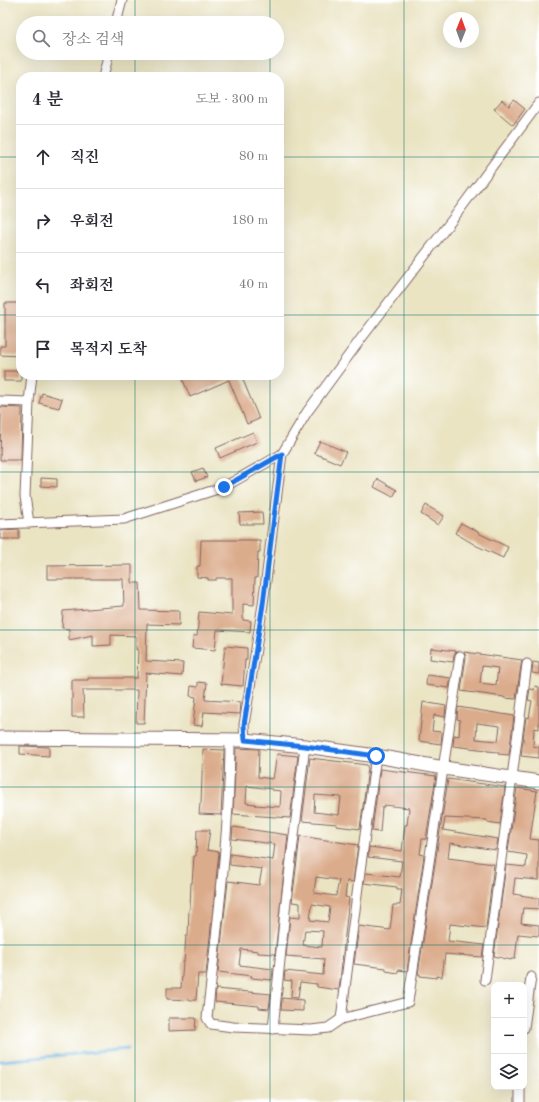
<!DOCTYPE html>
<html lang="ko">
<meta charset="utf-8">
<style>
:root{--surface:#fff;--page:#f7f7f7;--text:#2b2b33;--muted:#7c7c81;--line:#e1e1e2}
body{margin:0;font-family:"Old Standard TT","Noto Serif KR",serif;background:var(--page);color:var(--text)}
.controls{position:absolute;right:12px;bottom:12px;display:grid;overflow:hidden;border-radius:8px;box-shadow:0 4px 16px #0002}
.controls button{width:36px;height:36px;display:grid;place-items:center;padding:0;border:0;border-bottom:1px solid var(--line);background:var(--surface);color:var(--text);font:20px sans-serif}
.compass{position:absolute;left:443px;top:12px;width:36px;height:36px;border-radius:50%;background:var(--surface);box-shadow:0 4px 16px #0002;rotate:1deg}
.stop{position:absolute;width:12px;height:12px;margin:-9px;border:3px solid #1a73e8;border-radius:50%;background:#fff}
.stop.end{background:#1a73e8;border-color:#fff;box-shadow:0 1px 4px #0008}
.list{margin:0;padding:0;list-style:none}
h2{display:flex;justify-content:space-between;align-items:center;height:52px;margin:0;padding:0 16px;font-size:17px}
h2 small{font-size:13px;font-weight:400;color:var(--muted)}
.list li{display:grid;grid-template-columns:26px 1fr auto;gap:12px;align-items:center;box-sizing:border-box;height:64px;padding:0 16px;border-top:1px solid var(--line)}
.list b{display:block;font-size:15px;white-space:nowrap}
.list em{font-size:13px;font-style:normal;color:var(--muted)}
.icon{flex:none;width:22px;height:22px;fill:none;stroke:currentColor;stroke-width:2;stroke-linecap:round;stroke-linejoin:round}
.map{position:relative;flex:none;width:539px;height:1102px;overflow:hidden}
.search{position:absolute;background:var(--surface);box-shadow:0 4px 16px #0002;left:16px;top:16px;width:268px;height:44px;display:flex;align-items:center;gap:10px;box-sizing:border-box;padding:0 14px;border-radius:22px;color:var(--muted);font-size:15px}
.panel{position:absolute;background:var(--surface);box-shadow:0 4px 16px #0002;left:16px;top:72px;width:268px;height:308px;border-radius:16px}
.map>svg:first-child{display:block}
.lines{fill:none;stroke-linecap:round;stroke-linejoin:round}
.stream{stroke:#6db2e3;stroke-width:3}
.building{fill:#dbac8c;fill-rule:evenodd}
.street-casing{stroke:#826460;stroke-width:11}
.secondary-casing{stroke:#826460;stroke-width:15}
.street{stroke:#fff;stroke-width:9}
.secondary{stroke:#fff;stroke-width:13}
.route{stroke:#1a73e8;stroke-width:5}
.grid{fill:none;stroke:#0f766e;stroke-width:1;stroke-opacity:0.55}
</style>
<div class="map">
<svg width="539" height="1102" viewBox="0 0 539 1102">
<rect width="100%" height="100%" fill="#fff"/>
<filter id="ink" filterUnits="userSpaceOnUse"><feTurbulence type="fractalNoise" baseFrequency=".025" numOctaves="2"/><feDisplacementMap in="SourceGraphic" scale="8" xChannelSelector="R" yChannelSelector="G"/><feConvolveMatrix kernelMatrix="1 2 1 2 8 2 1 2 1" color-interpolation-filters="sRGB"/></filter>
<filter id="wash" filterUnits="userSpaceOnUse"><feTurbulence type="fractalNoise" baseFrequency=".012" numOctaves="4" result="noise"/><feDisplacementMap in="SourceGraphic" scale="16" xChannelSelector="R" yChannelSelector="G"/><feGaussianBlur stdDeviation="0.9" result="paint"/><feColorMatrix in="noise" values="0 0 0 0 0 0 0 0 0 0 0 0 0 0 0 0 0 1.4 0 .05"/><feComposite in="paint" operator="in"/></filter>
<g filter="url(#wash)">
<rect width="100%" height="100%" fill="#eae4c3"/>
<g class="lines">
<polyline class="stream" points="0,1061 128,1049"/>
</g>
<g id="blocks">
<g class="building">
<polygon points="502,100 509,106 514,100 525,109 513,125 494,109"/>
<polygon points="5,303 21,303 21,356 0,355 0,346 5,346"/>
<rect x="4" y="371" width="17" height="10"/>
<polygon points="181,375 241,375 259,419 247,424 229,380 190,397"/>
<polygon points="42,393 62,399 59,408 39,403"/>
<polygon points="0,407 22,408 21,460 0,460 1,415 0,415"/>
<polygon points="253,432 257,442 220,458 216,448"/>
<polygon points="320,441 346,452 340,464 314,453"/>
<polygon points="203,468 207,477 196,481 192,472"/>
<polygon points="41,478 57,479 57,487 41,486"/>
<polygon points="378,479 397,490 393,497 374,487"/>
<polygon points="426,505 444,516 438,525 421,514"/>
<polygon points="262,512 263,524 240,524 239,513"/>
<polygon points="461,523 478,532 478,533 508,547 503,558 477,546 455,533"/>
<polygon points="19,529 19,539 0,539 0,530"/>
<polygon points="201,540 260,540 260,552 258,552 257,578 255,578 254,605 243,604 243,620 251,621 250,632 217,630 215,650 192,648 193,636 197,636 199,612 232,615 232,578 216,578 216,580 208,580 208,578 197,577 197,566 200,566"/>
<polygon points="132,565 132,583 140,583 141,610 179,611 179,625 147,624 146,661 183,663 182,676 146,673 144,723 136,723 137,690 83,690 84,717 72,717 72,680 88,680 88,678 137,678 138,649 136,650 136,636 111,635 111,645 93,646 93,635 69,640 69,629 62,628 63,611 124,606 123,579 47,579 47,566"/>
<polygon points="225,646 247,648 247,660 245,660 243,686 221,684"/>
<polygon points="431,648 456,651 454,655 453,662 430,659"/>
<path d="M 464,652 L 522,660 L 516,699 L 504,698 L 504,697 L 461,691 L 466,657 ZM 482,666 L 498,668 L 496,685 L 480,683 Z"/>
<polygon points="533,662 539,663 539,674 532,673"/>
<polygon points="427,675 451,678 449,688 426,685"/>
<polygon points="198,682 207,683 205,700 241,702 240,714 204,712 202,726 193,725 196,697 190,696 191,686 198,687"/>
<polygon points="535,686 539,687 539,729 534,728 533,746 539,747 539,758 521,756 526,717 529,718 532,701 528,700 530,689 534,690"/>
<polygon points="423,702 446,706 445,717 434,715 432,731 442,732 441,744 419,741"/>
<path d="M 458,707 L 514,716 L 509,755 L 498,754 L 498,752 L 487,751 L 487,750 L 453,746 L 454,735 L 459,736 L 460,720 L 457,719 ZM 477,723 L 500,726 L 498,741 L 476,739 Z"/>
<polygon points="20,746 49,747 49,756 20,754"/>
<path d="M 236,748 L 259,749 L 258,777 L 273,779 L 277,754 L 298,756 L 290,818 L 233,814 ZM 247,786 L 272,789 L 272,790 L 281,791 L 280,807 L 255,805 L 256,804 L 246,803 Z"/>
<polygon points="203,749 224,750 221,815 199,814 200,803 201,803"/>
<path d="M 310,758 L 367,765 L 367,767 L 368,768 L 360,829 L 336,826 L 337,824 L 302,821 ZM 315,795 L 341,797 L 339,815 L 314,812 Z"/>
<polygon points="380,769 436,776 426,839 422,839 420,854 424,855 407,971 398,970 398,973 386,971 386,968 354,964 359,926 390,930 393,905 400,905 402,889 397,889 397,887 364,883 366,873 400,877 402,861 368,857 369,847 402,851 405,825 407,825 409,808 384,805 384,807 382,807 380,832 372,831"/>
<polygon points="448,779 505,787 500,824 487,822 487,820 445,818 443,830 498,839 496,850 450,843 448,858 494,864 486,928 450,924 448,941 484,945 482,957 445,954 442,977 437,976 437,978 420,976 420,974 418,974"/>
<polygon points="517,788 537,791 530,839 539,840 539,880 515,878 513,894 539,898 539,909 523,908 521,923 539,925 539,936 518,934 515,959 511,959 511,960 494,956 506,865 526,867 527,855 508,852"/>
<polygon points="233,827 288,835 275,954 258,953 258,951 241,949 239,965 273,969 272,980 251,978 252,976 218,972 228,881 259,885 262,869 230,865 230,854 273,860 275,844 232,839"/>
<polygon points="197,830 210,830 207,850 219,852 206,974 198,974 196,1000 167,999 167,988 181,988 183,962 184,962 186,936 188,936 189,909 190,909 191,883 192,883 194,856 196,856"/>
<path d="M 300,836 L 358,845 L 353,882 L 347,881 L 345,897 L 349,898 L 339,990 L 317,987 L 317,984 L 300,982 L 298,998 L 291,997 L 292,981 L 284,980 L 285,971 L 323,975 L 324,959 L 286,956 L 290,917 L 300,918 L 300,903 L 292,902 ZM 316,877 L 339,880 L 336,896 L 314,893 ZM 312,904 L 330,907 L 328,922 L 310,920 ZM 305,930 L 323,931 L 322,947 L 303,945 Z"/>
<polygon points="216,989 271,994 269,1009 259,1008 259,1006 215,1002"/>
<polygon points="282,998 303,1000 303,1011 281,1010"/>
<polygon points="169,1018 196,1018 195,1030 169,1031"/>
</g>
</g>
</g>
<g filter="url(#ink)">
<use href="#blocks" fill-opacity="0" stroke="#826460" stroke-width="1"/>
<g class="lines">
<g class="street-casing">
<g id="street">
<polyline points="116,23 122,0"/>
<polyline points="103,77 109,53"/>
<polyline points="0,401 29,402"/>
<polyline points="29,523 25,496 29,402 32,375"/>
<polyline points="0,524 124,519 224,487 282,454"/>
<path d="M 230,739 C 230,832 217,926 207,1018 L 211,1024 L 233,1027 L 311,1030 L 328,1028 L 341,1019 L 408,1002 L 460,656"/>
<polyline points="245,740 244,725 263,604 282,454 307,412 363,336 455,216 539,103"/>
<polyline points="485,980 527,664"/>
<polyline points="341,1019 360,871 376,756"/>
<polyline points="524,1028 531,977"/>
<polyline points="273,1029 286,901 305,746"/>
<polyline points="520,1087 520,1102"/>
</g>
</g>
<g class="secondary-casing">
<polyline id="secondary" points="0,738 245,740 305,746 376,756 444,768 539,782"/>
</g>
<use href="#street" class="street"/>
<use href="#secondary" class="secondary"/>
</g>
</g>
<g class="lines" filter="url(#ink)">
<polyline class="route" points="224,487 282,454 263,604 244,725 245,740 305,746 376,756"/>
</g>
<path class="grid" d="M 135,0 L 135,23M 270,0 L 270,23M 404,0 L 404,1102M 135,53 L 135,77M 270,53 L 270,77M 0,157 L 21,157M 279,157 L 539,157M 0,315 L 21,315M 279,315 L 539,315M 135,375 L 135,1102M 270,375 L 270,1102M 0,472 L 539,472M 0,630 L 539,630M 0,787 L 539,787M 0,945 L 539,945"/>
</svg>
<div class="controls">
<button>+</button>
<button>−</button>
<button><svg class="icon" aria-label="layers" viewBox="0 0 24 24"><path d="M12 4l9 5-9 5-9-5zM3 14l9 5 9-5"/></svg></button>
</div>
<svg class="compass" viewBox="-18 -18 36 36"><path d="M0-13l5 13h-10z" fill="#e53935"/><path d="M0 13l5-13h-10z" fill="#7c7c81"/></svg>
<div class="stop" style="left:376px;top:756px"></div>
<div class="stop end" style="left:224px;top:487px"></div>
<div class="search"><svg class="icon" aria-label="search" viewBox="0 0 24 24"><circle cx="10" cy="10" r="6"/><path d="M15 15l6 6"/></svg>장소 검색</div>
<section class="panel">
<h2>4 분<small>도보 · 300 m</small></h2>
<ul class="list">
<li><svg class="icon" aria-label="ahead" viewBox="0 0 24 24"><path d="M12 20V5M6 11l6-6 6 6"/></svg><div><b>직진</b></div><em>80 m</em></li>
<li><svg class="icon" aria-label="right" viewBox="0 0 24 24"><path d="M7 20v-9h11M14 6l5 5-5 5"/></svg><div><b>우회전</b></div><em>180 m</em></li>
<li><svg class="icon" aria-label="left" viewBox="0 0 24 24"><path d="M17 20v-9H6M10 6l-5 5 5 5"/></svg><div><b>좌회전</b></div><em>40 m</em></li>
<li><svg class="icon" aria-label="arrive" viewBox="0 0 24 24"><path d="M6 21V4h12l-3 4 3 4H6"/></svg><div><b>목적지 도착</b></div></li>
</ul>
</section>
</div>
